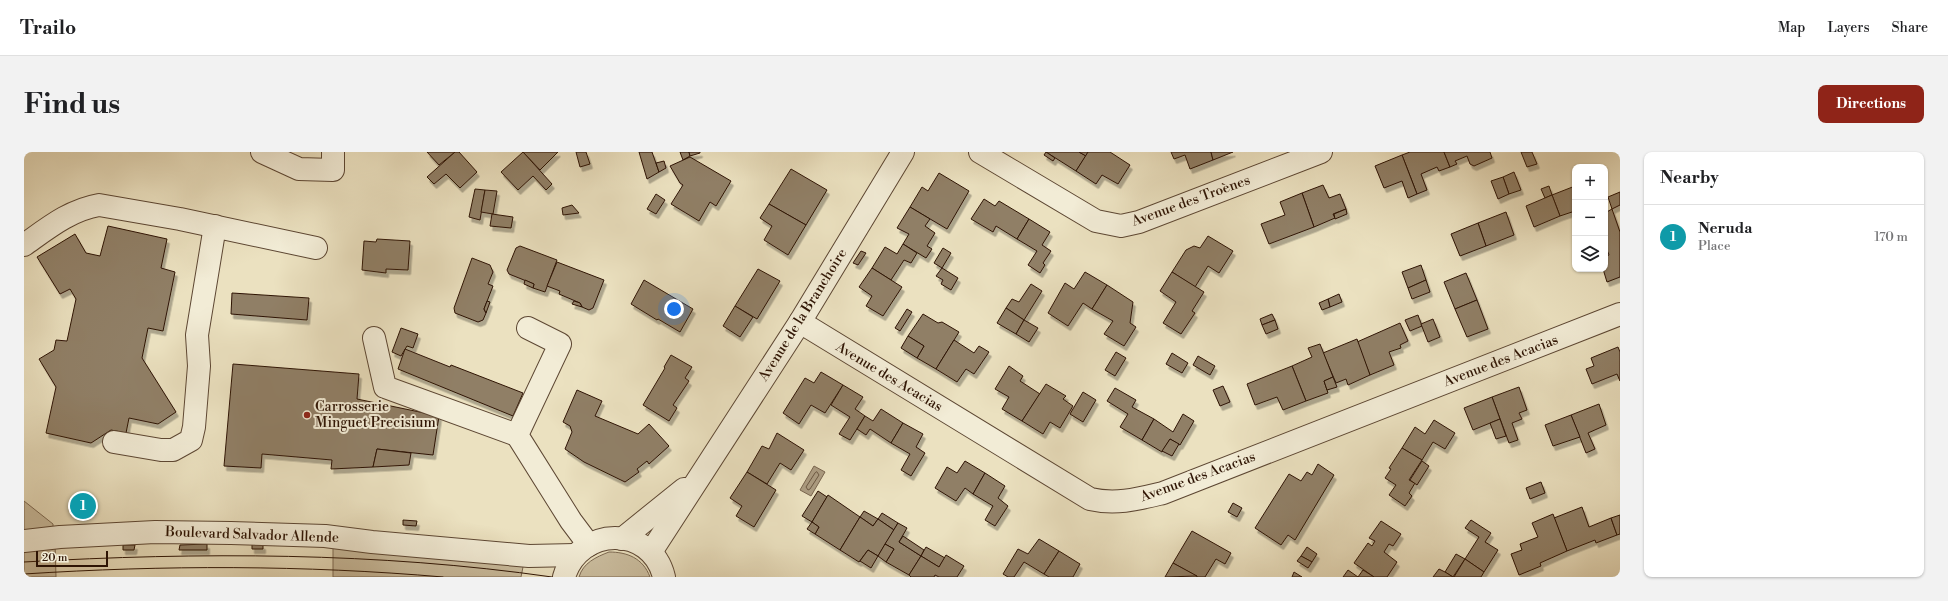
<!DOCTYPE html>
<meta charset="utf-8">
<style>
:root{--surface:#fff;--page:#f2f2f2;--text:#202124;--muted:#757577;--line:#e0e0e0;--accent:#8f2418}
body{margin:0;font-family:"Libre Bodoni",serif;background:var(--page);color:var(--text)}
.controls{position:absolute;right:12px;top:12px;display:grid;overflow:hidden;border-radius:8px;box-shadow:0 1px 3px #0004}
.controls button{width:36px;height:36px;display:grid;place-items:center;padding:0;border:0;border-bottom:1px solid var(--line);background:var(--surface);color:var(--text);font:20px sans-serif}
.scale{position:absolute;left:12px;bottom:10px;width:72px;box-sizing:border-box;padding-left:4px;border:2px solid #2e1404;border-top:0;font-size:11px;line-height:14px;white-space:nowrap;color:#2e1404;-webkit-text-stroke:3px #f2ecd6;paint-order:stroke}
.you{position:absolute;left:650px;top:157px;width:14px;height:14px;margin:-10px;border:3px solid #fff;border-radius:50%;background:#1a73e8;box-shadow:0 0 0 6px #1a73e833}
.badge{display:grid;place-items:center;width:26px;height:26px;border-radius:50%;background:var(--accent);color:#fff;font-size:13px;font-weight:700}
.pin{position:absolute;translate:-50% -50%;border:2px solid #fff;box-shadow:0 1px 4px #0006}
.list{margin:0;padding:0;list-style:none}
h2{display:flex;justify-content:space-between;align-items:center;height:52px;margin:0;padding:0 16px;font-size:17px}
h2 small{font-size:13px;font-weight:400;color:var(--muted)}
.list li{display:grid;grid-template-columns:26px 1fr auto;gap:12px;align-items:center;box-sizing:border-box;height:64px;padding:0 16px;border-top:1px solid var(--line)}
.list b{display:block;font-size:15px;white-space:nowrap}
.list p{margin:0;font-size:13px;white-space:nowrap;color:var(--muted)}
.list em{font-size:13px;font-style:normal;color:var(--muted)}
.icon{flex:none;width:22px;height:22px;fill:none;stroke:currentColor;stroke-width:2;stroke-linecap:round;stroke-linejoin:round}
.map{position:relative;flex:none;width:1596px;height:425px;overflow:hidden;border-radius:8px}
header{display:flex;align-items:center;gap:24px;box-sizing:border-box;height:56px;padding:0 20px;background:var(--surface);border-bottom:1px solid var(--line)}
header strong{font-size:19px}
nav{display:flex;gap:22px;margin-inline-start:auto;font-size:14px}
.intro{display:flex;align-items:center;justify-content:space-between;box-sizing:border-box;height:96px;padding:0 24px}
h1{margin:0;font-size:28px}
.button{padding:10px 18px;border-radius:8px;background:var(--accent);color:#fff;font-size:14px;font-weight:700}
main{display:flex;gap:24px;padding:0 24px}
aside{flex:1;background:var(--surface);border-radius:8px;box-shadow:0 1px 3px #0004}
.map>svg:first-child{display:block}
.green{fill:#cbbea0;stroke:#7c6952}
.water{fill:#ab9b80;stroke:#79654e}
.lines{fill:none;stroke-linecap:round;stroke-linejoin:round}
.shore{stroke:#6c5842;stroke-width:1}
.building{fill:#907f66;stroke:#2e1404;filter:url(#shadow)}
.minor-casing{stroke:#5d4733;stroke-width:24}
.minor{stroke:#f2ecd6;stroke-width:22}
.tram{stroke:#2e1404;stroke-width:1}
.poi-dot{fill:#8f2418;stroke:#f2ecd6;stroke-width:1.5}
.labels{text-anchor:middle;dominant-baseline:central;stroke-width:4;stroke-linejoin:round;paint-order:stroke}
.street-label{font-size:14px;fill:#2e1404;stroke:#f2ecd6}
.poi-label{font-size:14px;fill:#2e1404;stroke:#f2ecd6;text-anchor:start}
</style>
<header>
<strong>Trailo</strong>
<nav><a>Map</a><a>Layers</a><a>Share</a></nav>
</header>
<div class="intro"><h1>Find us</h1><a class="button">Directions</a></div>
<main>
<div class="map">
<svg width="1596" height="425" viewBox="0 0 1596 425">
<defs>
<filter id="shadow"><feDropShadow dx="2.5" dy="4.5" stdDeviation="0" flood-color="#0004"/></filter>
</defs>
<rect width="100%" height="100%" fill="#ebe1c0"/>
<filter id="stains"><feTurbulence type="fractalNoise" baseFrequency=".005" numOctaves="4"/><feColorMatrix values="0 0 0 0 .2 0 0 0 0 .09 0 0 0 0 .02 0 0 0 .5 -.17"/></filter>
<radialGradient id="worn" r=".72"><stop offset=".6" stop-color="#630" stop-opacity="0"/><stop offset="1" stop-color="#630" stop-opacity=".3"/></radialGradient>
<g class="green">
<polygon points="0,349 29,372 29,376 0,381"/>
<polygon points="31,392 32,425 0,425 0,399"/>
<polygon points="309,392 500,410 497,425 309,425"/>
<path d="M 585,400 C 603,400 619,406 626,425 L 555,425 C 559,411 572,405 585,400 Z"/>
</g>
<polygon class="water" points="790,314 801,320 787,344 776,338"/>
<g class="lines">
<polygon class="shore" points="793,320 795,323 786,337 784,338 782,335 791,321"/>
</g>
<g class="building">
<polygon points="403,0 431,0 415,13"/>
<polygon points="431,0 435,0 453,20 436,36 422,22 410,32 403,25"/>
<polygon points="499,0 534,0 516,18"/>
<polygon points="499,0 528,32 522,38 509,24 494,38 477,20"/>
<polygon points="552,0 562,0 566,12 556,15"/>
<polygon points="615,0 628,0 635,20 623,27"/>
<polygon points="656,0 665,0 666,4 659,8"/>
<polygon points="665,0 676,0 676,1 666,4"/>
<polygon points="1022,0 1055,0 1062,4 1052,19"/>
<polygon points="1022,0 1031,6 1029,9 1020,3"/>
<polygon points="1055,0 1064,0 1062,4"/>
<polygon points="1064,0 1086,0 1106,13 1094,32 1078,23 1072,32 1052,19"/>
<polygon points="1147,0 1187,0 1189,8 1166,17 1161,3 1150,7"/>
<polygon points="1187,0 1209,0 1189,8"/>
<polygon points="1386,0 1420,0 1426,15 1415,19 1413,15 1397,22 1403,38 1393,42 1378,3"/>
<polygon points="1420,0 1466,0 1468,6 1450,14 1446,12 1443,4 1431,9 1433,12 1426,15"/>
<polygon points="1497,0 1508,0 1513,12 1503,15"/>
<polygon points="1378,3 1393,42 1384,46 1378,29 1360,36 1351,14"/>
<polygon points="666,5 707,29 692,54 686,50 675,69 647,52 659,33 656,31 646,14"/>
<polygon points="640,9 642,16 635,20 632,11"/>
<polygon points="767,17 803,38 782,73 745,52"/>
<polygon points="1490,20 1497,38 1485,42 1479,25"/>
<polygon points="915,21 945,39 923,77 886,55 898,35 904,39"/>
<polygon points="1479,25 1485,42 1474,47 1467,29"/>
<polygon points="1299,33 1305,46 1316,42 1322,57 1309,62 1311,66 1290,75 1278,41"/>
<polygon points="1525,34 1528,43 1521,46 1517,37"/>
<polygon points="1551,34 1551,59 1536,64 1528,43"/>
<polygon points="451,37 461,38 456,68 445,65"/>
<polygon points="461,38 473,39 469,62 457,60"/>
<polygon points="1596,40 1596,53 1588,57 1584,45"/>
<polygon points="1278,41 1290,75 1245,92 1237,72 1261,63 1256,50"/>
<polygon points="632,42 641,48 632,62 623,57"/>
<polygon points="1528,43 1536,64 1510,75 1502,54"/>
<polygon points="960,47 971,54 975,49 1005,67 993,87 972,74 969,80 947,67"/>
<polygon points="745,52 782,73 764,103 740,88 748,74 736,66"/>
<polygon points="548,53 555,61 539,63 538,56"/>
<polygon points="886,55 906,67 901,74 911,81 903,94 908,97 902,106 879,92 885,82 873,76"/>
<polygon points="1322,57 1323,62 1311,67 1310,62"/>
<polygon points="1588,57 1596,80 1596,125 1583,130 1579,117 1581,117 1581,105 1585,103 1581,93 1581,61"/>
<polygon points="1482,60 1490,83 1462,94 1454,71"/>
<polygon points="468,62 489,65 487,76 466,74"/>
<polygon points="1005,67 1026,80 1018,93 1027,99 1019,111 1021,113 1016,121 1004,113 1013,99 993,87"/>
<polygon points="1454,71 1462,94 1436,104 1427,82"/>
<polygon points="84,74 143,87 137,116 151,120 139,179 124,176 118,206 152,260 134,272 105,266 102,281 87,278 67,291 22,281 32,235 15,207 30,198 32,188 43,189 52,147 46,137 36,142 13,105 51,82 62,101 76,104"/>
<polygon points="1184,84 1209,99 1195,121 1184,114 1171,135 1148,120 1162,98 1170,94 1176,96"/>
<polygon points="353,87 386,89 384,118 362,117 362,121 338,118 340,89 352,90"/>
<polygon points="879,92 893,101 887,111 880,108 867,128 848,116 861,95 873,102"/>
<polygon points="496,94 533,108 521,140 509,136 510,132 485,122 483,118 492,96"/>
<polygon points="919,96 927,101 918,116 910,111"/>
<polygon points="837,99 842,101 834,113 829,111"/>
<polygon points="448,106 466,113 469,120 464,132 469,134 460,157 462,161 459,168 454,170 431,161 430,156"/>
<polygon points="533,110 580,128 569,156 565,158 558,155 556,151 535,142 536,139 523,134"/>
<polygon points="1397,113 1402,128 1384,136 1378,120"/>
<polygon points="848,116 878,135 859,164 842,154 848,144 835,135"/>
<polygon points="918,116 934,126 927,138 917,132 919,128 912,124"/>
<polygon points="734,117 756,129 733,167 711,154"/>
<polygon points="1061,120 1083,133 1068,157 1059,151 1044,174 1024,161 1041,131 1050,137"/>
<polygon points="1148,120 1180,140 1168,159 1171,161 1157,182 1139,171 1152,150 1136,139"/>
<polygon points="1442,121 1453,148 1431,157 1420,130"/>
<polygon points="501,128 510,132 509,136 500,132"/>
<polygon points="620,128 669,157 656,180 634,167 633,168 607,152"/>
<polygon points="1402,128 1406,140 1388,147 1384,136"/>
<polygon points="1007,132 1018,139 1000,168 982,156 988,147 995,150"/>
<polygon points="1083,133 1109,150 1106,171 1112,175 1100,194 1080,182 1089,169 1068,157"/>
<polygon points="208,141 285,146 283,168 207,162"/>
<polygon points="1315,142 1318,150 1306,155 1304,147"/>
<polygon points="1304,147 1306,155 1298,158 1295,151"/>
<polygon points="1453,148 1464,177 1443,185 1431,157"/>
<polygon points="463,149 466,150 462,161 460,157"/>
<polygon points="550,149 556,151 558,155 548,152"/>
<polygon points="711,154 729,165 716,185 699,174"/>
<polygon points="982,156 1000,168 992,182 973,171"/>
<polygon points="883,157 888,160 876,179 871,176"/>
<polygon points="899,162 914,171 918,170 935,180 912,217 893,206 900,194 884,184"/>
<polygon points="1248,162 1251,168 1238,173 1236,167"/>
<polygon points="1394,163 1398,174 1386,179 1381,168"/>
<polygon points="1409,167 1416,185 1404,190 1397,172"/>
<polygon points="1000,168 1014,176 1005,190 992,182"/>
<polygon points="1251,168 1254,177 1242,182 1238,173"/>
<polygon points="1376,171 1384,189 1376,193 1377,196 1365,200 1370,213 1346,223 1333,190"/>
<polygon points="377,176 394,182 389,196 383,194 377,204 368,200"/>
<polygon points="884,184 900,194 893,206 877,196"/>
<polygon points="1333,187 1346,223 1324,233 1322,227 1312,231 1299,201"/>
<polygon points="930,188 950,201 955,194 965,200 950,222 942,217 933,230 912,217"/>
<polygon points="1296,192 1309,225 1300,229 1304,241 1282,249 1268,214 1288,205 1284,196"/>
<polygon points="1594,195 1596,200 1596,229 1593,222 1568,232 1562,217 1570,214 1567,206"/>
<polygon points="381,197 426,215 427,213 499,241 489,264 374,217"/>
<polygon points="1092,200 1102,206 1091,224 1081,218"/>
<polygon points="1148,201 1164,211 1158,221 1142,212"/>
<polygon points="647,203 668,215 661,226 665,229 649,253 653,256 645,269 619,253 641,216 640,215"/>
<polygon points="1174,204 1191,214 1186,223 1169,213"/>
<polygon points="209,212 335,222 333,247 415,264 409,303 353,297 349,315 307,317 308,308 238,302 237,316 200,314"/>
<polygon points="985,214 999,224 996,229 1016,242 998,269 978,257 985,245 971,237"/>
<polygon points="1268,214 1282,249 1259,258 1253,245 1231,253 1223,232"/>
<polygon points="797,220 819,233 801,261 787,253 775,272 759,261 781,226 790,231"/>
<polygon points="1309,225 1313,235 1303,238 1300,229"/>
<polygon points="1022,232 1042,244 1039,247 1049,254 1036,276 1026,270 1019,282 998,269"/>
<polygon points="819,233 839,245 831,257 841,264 826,288 815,282 826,265 807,253"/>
<polygon points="1199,234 1206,250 1196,254 1189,238"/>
<polygon points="1495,235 1503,258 1495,261 1498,267 1488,271 1494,288 1485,291 1468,245"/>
<polygon points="1091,236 1112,248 1108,255 1130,267 1118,288 1096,275 1104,262 1083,249"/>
<polygon points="553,238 578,249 571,264 614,282 625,272 645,294 625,312 623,309 613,317 615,320 601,330 560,310 541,297 548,280 546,274 539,270"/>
<polygon points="1059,240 1072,248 1059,270 1046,262"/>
<polygon points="1468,245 1476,267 1449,278 1440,256"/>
<polygon points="1575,252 1582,273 1564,281 1571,297 1562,301 1547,263"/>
<polygon points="857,257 879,271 867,291 846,277 842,283 833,277 841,264 849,269"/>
<polygon points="1159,262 1170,269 1156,293 1146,287 1138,300 1118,288 1130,267 1149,280"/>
<polygon points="1547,263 1556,285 1529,294 1521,273"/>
<polygon points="1476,267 1482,284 1472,287 1466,271"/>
<polygon points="1410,268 1431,281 1421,297 1409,290 1398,308 1378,296 1391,275 1401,282"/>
<polygon points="879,271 899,282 892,295 901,301 887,324 877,318 886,302 867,291"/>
<polygon points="753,281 780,298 767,318 756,311 743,332 723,320 738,294 745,297"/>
<polygon points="1146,287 1155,292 1148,304 1138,299"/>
<polygon points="1378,296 1398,308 1385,328 1391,331 1385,341 1388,344 1381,354 1365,343 1372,333 1361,326 1367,317 1365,316"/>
<polygon points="353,297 387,301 385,313 349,315"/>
<polygon points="941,309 961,321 949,342 941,336 932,349 911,336 923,315 933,321"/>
<polygon points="1398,309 1405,314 1393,333 1386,328"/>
<polygon points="1294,312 1310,323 1271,388 1264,383 1257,393 1231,376 1265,322 1277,329 1283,320 1288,323"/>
<polygon points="723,320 752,338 730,375 712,364 718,354 706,346"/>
<polygon points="961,321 981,334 974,346 984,354 971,374 961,368 969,354 949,342"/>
<polygon points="1517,330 1521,341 1506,347 1502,336"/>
<polygon points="794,339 803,345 788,370 778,364"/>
<polygon points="804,343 836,365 816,398 791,382 795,375 788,370"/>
<polygon points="69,349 69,358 50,358 49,350"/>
<polygon points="1209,351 1218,356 1213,365 1204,360"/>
<polygon points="1558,355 1565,375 1587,366 1593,383 1572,391 1571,388 1543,399 1530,366"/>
<polygon points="840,359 854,367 849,374 836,365"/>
<polygon points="858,361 874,371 870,378 854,367"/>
<polygon points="1529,362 1543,399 1516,411 1517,414 1495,423 1487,402 1498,398 1496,392 1514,385 1508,371"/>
<polygon points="1596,363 1596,382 1593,383 1587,366"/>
<polygon points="836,365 849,374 854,367 870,378 854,404 844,398 835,410 816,398"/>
<polygon points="379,368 393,369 392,374 379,373"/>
<polygon points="1447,368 1467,381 1461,390 1474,398 1460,420 1441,407 1455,385 1441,376"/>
<polygon points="1357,369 1377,382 1369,394 1365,392 1360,400 1373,410 1363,425 1350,425 1330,411 1344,391 1348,394 1351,389 1345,386"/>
<polygon points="788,370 795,375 791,382 783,377"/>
<polygon points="874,371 883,376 875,390 897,404 885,423 862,410 870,397 861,392"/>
<polygon points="1168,379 1207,401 1201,412 1192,407 1181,425 1174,425 1149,411"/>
<polygon points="879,384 900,398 897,404 875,390"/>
<polygon points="1015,387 1035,399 1020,422 1000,410 990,425 984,425 979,422 994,397 1004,402"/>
<polygon points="183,392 183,398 155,398 156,393"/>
<polygon points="228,392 239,393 239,397 228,397"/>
<polygon points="861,392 870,397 862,410 854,404"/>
<polygon points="99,393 111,393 110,398 99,398"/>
<polygon points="902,395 921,406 915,415 897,404"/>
<polygon points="1283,395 1293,402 1288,410 1277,404"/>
<polygon points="844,398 854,404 847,416 836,409"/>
<polygon points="1035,399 1056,412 1049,425 1025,425 1020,422"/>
<polygon points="1432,402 1441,407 1429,425 1421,420"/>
<polygon points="922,403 940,414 933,425 915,425 911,423 910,425 887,425 885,423 897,404 915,415"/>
<polygon points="1277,404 1288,410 1284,416 1273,409"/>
<polygon points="1441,407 1460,420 1457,425 1430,425"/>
<polygon points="1149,411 1173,424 1141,425"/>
<polygon points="1415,417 1421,420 1429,425 1409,425"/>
<polygon points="1324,418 1334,425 1339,418 1350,425 1319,425"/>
<polygon points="1270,420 1278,425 1268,425"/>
</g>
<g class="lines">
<g class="minor-casing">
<g id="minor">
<polyline points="238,0 275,17 309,18 309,0"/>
<polyline points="956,0 1072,69 1097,74 1115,70 1297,0"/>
<path d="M 0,93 C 24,76 46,58 75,53 L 156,67 L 292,96"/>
<path d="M 776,170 L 1066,347 C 1092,353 1114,347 1139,341 L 1596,162"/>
<polyline points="504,176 536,192 493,283 547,369 565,393"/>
<polyline points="350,186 361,235 493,283"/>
<polyline points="90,290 137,298 149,298 167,288 170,275 175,214 173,183 191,74"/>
<polyline points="598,387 660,337"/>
<polyline points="0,389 36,385 131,380 207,381 301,384 348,390 505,404 551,403"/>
<polyline points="627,400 776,170 879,0"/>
<path d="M 540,425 C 555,374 627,372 640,425"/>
</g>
</g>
<use href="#minor" class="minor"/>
<g class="tram">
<path d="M 0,410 C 175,400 354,400 528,425"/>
<path d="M 0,422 C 140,413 280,413 419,425"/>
</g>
</g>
<circle class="poi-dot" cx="283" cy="263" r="4"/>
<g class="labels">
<g class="street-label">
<text transform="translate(1167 49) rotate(-20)">Avenue des Troènes</text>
<text transform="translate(779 163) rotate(-58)">Avenue de la Branchoire</text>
<text transform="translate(1477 209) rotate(-21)">Avenue des Acacias</text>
<text transform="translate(865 225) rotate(31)">Avenue des Acacias</text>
<text transform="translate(1174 325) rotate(-20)">Avenue des Acacias</text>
<text transform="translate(228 383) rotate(2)">Boulevard Salvador Allende</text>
</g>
<g class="poi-label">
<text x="291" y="255">Carrosserie<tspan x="291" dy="16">Minguet Precisium</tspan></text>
</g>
</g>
<rect width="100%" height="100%" filter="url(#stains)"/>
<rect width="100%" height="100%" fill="url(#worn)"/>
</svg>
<div class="controls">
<button>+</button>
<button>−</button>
<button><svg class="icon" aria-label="layers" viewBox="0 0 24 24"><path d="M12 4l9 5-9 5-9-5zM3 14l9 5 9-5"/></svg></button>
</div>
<div class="scale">20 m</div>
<div class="you"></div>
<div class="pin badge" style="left:59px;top:354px;background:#0f9aa8">1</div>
</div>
<aside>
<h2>Nearby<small></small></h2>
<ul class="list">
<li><span class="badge" style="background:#0f9aa8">1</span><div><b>Neruda</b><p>Place</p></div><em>170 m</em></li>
</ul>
</aside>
</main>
